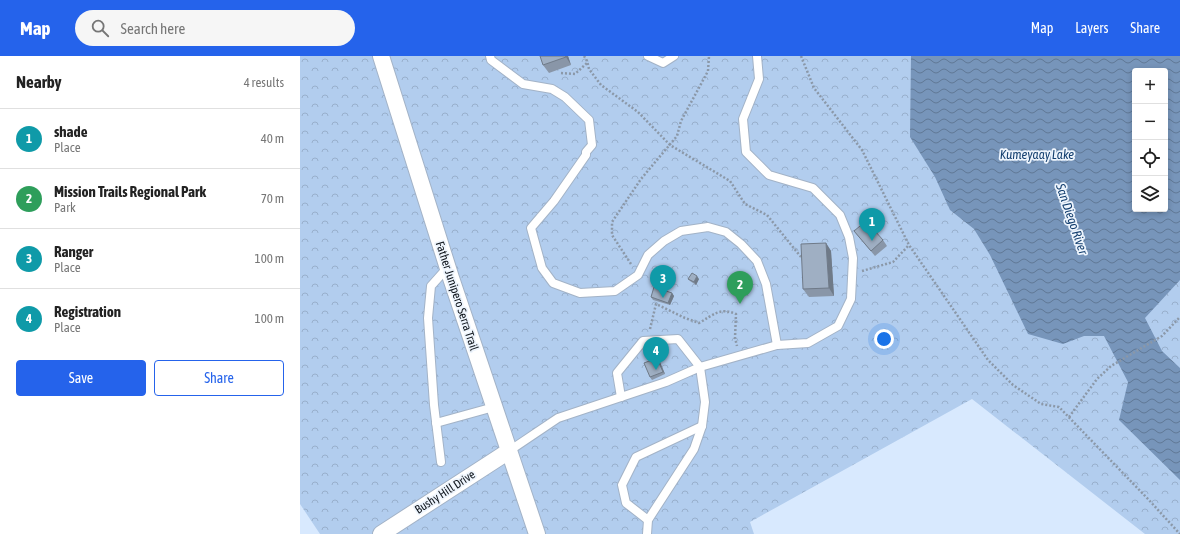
<!DOCTYPE html>
<meta charset="utf-8">
<style>
:root{--surface:#fff;--page:#f6f6f6;--text:#222;--muted:#767676;--line:#e0e0e0;--accent:#2563eb}
body{margin:0;font-family:"Asap Condensed",sans-serif;background:var(--page);color:var(--text)}
.controls{position:absolute;right:12px;top:12px;display:grid;overflow:hidden;border-radius:4px;box-shadow:0 2px 6px #0003}
.controls button{width:36px;height:36px;display:grid;place-items:center;padding:0;border:0;border-bottom:1px solid var(--line);background:var(--surface);color:var(--text);font:20px sans-serif}
.you{position:absolute;left:584px;top:283px;width:14px;height:14px;margin:-10px;border:3px solid #fff;border-radius:50%;background:#1a73e8;box-shadow:0 0 0 6px #1a73e833}
.badge{display:grid;place-items:center;width:26px;height:26px;border-radius:50%;background:var(--accent);color:#fff;font-size:13px;font-weight:700}
.pin{position:absolute;translate:-50% -33px;filter:drop-shadow(0 1px 2px #0008)}
.pin::after{content:'';position:absolute;top:21px;width:14px;height:12px;background:inherit;clip-path:polygon(0 0,100% 0,50% 100%)}
.list{margin:0;padding:0;list-style:none}
h2{display:flex;justify-content:space-between;align-items:center;height:52px;margin:0;padding:0 16px;font-size:17px}
h2 small{font-size:13px;font-weight:400;color:var(--muted)}
.list li{display:grid;grid-template-columns:26px 1fr auto;gap:12px;align-items:center;box-sizing:border-box;height:60px;padding:0 16px;border-top:1px solid var(--line)}
.list b{display:block;font-size:15px;white-space:nowrap}
.list p{margin:0;font-size:13px;white-space:nowrap;color:var(--muted)}
.list em{font-size:13px;font-style:normal;color:var(--muted)}
.actions{display:flex;gap:8px;padding:12px 16px}
.actions a{flex:1;padding:9px 0;border:1px solid var(--accent);border-radius:4px;text-align:center;font-size:14px;color:var(--accent)}
.actions .main{background:var(--accent);color:#fff}
.icon{flex:none;width:22px;height:22px;fill:none;stroke:currentColor;stroke-width:2;stroke-linecap:round;stroke-linejoin:round}
.map{position:relative;flex:none;width:880px;height:478px;overflow:hidden}
header{display:flex;align-items:center;gap:24px;box-sizing:border-box;height:56px;padding:0 20px;background:var(--accent);color:#fff}
header strong{font-size:19px}
nav{display:flex;gap:22px;margin-inline-start:auto;font-size:14px}
.search{width:280px;height:36px;background:var(--page);display:flex;align-items:center;gap:10px;box-sizing:border-box;padding:0 14px;border-radius:22px;color:var(--muted);font-size:15px}
main{display:flex}
aside{flex:1;background:var(--surface)}
.map>svg:first-child{display:block}
.park{fill:url(#park-crowns);fill-rule:evenodd}
.water{fill:url(#water-waves);fill-rule:evenodd}
.lines{fill:none;stroke-linecap:round;stroke-linejoin:round}
.service-casing{stroke:#a3b3c7;stroke-width:10}
.minor-casing{stroke:#a3b3c7;stroke-width:18}
.path{stroke:#8b98a8;stroke-width:2.5;stroke-dasharray:2 2;stroke-linecap:butt}
.service{stroke:#fff;stroke-width:8}
.minor{stroke:#fff;stroke-width:16}
.wall{fill:#8996a8}
.shaded-wall{fill:#6f7a88}
.building{fill:#9fafc3;stroke:#6f7a88}
.labels{text-anchor:middle;dominant-baseline:central;stroke-width:3.5;stroke-linejoin:round;paint-order:stroke}
.street-label{font-size:12px;fill:#0f151c;stroke:#eef5fd}
.water-label{font-size:13px;font-style:italic;fill:#154070;stroke:#eef5fd}
</style>
<header>
<strong>Map</strong>
<div class="search"><svg class="icon" aria-label="search" viewBox="0 0 24 24"><circle cx="10" cy="10" r="6"/><path d="M15 15l6 6"/></svg>Search here</div>
<nav><a>Map</a><a>Layers</a><a>Share</a></nav>
</header>
<main>
<aside>
<h2>Nearby<small>4 results</small></h2>
<ul class="list">
<li><span class="badge" style="background:#0f9aa8">1</span><div><b>shade</b><p>Place</p></div><em>40 m</em></li>
<li><span class="badge" style="background:#2e9e5b">2</span><div><b>Mission Trails Regional Park</b><p>Park</p></div><em>70 m</em></li>
<li><span class="badge" style="background:#0f9aa8">3</span><div><b>Ranger</b><p>Place</p></div><em>100 m</em></li>
<li><span class="badge" style="background:#0f9aa8">4</span><div><b>Registration</b><p>Place</p></div><em>100 m</em></li>
</ul>
<div class="actions"><a class="main">Save</a><a>Share</a></div>
</aside>
<div class="map">
<svg width="880" height="478" viewBox="0 0 880 478">
<defs>
<pattern id="park-crowns" width="20" height="18" patternUnits="userSpaceOnUse"><rect width="20" height="18" fill="#b2cdee"/><path d="M2 6a3 3 0 1 1 6 0M12 15a3 3 0 1 1 6 0" fill="none" stroke="#98afcc"/></pattern>
<pattern id="water-waves" width="16" height="10" patternUnits="userSpaceOnUse"><rect width="16" height="10" fill="#7795ba"/><path d="M0 5q4-4 8 0t8 0" fill="none" stroke="#607896"/></pattern>
</defs>
<rect width="100%" height="100%" fill="#d8e9fe"/>
<path class="park" d="M 0,0 L 880,0 L 880,478 L 845,478 L 672,343 L 450,466 L 454,478 L 20,478 L 0,448 ZM 835,15 L 865,15 L 865,153 L 835,153 Z"/>
<path class="water" d="M 611,0 L 880,0 L 880,224 L 845,262 L 862,295 L 880,312 L 880,424 L 819,364 L 828,326 L 804,280 L 784,280 L 763,288 L 728,278 L 690,199 L 674,173 L 650,154 L 635,121 L 610,81 ZM 835,15 L 865,15 L 865,153 L 835,153 Z"/>
<g class="lines">
<g class="service-casing">
<g id="service">
<polyline points="190,0 191,4 223,28 252,33 265,41 289,64 292,89 286,96 286,99 254,145 231,172 242,212 253,227 280,237 315,235 338,219 348,199 364,185 381,175 408,171 426,176 441,188 457,205 466,228 477,289"/>
<polyline points="348,0 363,7 374,0"/>
<polyline points="321,341 317,317 343,285 378,283 400,311 405,346 402,370 394,393 348,464 347,478"/>
<polyline points="136,367 194,351"/>
<polyline points="209,395 258,362 366,326 400,311 477,289 508,287 538,270 551,243 553,202 549,181 540,159 513,132 469,119 446,96 443,63 459,23 457,0"/>
<polyline points="141,406 134,349 128,262 131,230 148,211"/>
<polyline points="348,464 326,447 322,429 336,401 402,370"/>
</g>
</g>
<g class="minor-casing">
<g id="minor">
<polyline points="81,0 151,222 237,478"/>
<polyline points="81,478 209,395"/>
</g>
</g>
<g class="path">
<polyline points="284,0 287,5 289,13 301,29 338,56 370,89 430,125 445,148 467,159 501,201"/>
<polyline points="501,0 514,32 562,94 609,189 688,304 713,329 741,348 759,351 848,443 880,478"/>
<polyline points="261,17 275,18 287,7"/>
<polyline points="331,208 312,179 312,166 341,123 377,80 381,65 408,15 409,0"/>
<polyline points="562,215 593,206 609,189"/>
<path d="M 350,273 L 356,248 L 385,262 L 399,267 C 413,259 420,251 436,258 L 435,282 L 437,290"/>
<polyline points="352,294 352,301"/>
<polyline points="769,361 797,323 811,310 862,280 880,261"/>
</g>
<use href="#service" class="service"/>
<use href="#minor" class="minor"/>
</g>
<g class="wall">
<polygon points="268,0 271,9 249,17 243,9"/>
<polygon points="554,175 583,184 587,190 575,200 558,180"/>
<polygon points="526,187 531,195 534,240 509,241 503,233"/>
<polygon points="388,223 399,223 396,229 390,225"/>
<polygon points="372,237 374,240 370,249 353,244 351,241"/>
<polygon points="357,302 359,304 365,318 352,324 350,321"/>
</g>
<g class="shaded-wall">
<polygon points="265,0 268,0 271,9 266,1"/>
<polygon points="526,187 531,195 534,240 529,232"/>
<polygon points="397,220 399,223 396,229 394,226"/>
<polygon points="372,237 374,240 370,249 368,247"/>
<polygon points="357,302 359,304 365,318 363,316"/>
</g>
<g class="building">
<polygon points="240,0 265,0 266,1 243,9"/>
<polygon points="566,165 583,184 571,195 554,175"/>
<polygon points="526,187 529,232 503,233 501,188"/>
<polygon points="392,217 397,220 394,226 388,223"/>
<polygon points="354,231 372,237 368,247 351,241"/>
<polygon points="357,302 363,316 350,321 344,307"/>
</g>
<g class="labels">
<g class="street-label">
<text transform="translate(157 240) rotate(72)">Father Junipero Serra Trail</text>
<text transform="translate(145 436) rotate(-33)">Bushy Hill Drive</text>
</g>
<g class="water-label">
<text x="737" y="98">Kumeyaay Lake</text>
<text transform="translate(772 163) rotate(71)">San Diego River</text>
</g>
</g>
</svg>
<div class="controls">
<button>+</button>
<button>−</button>
<button><svg class="icon" aria-label="locate" viewBox="0 0 24 24"><circle cx="12" cy="12" r="6"/><path d="M12 2v4M12 18v4M2 12h4M18 12h4"/></svg></button>
<button><svg class="icon" aria-label="layers" viewBox="0 0 24 24"><path d="M12 4l9 5-9 5-9-5zM3 14l9 5 9-5"/></svg></button>
</div>
<div class="you"></div>
<div class="pin badge" style="left:572px;top:185px;background:#0f9aa8">1</div>
<div class="pin badge" style="left:440px;top:248px;background:#2e9e5b">2</div>
<div class="pin badge" style="left:363px;top:242px;background:#0f9aa8">3</div>
<div class="pin badge" style="left:356px;top:314px;background:#0f9aa8">4</div>
</div>
</main>
